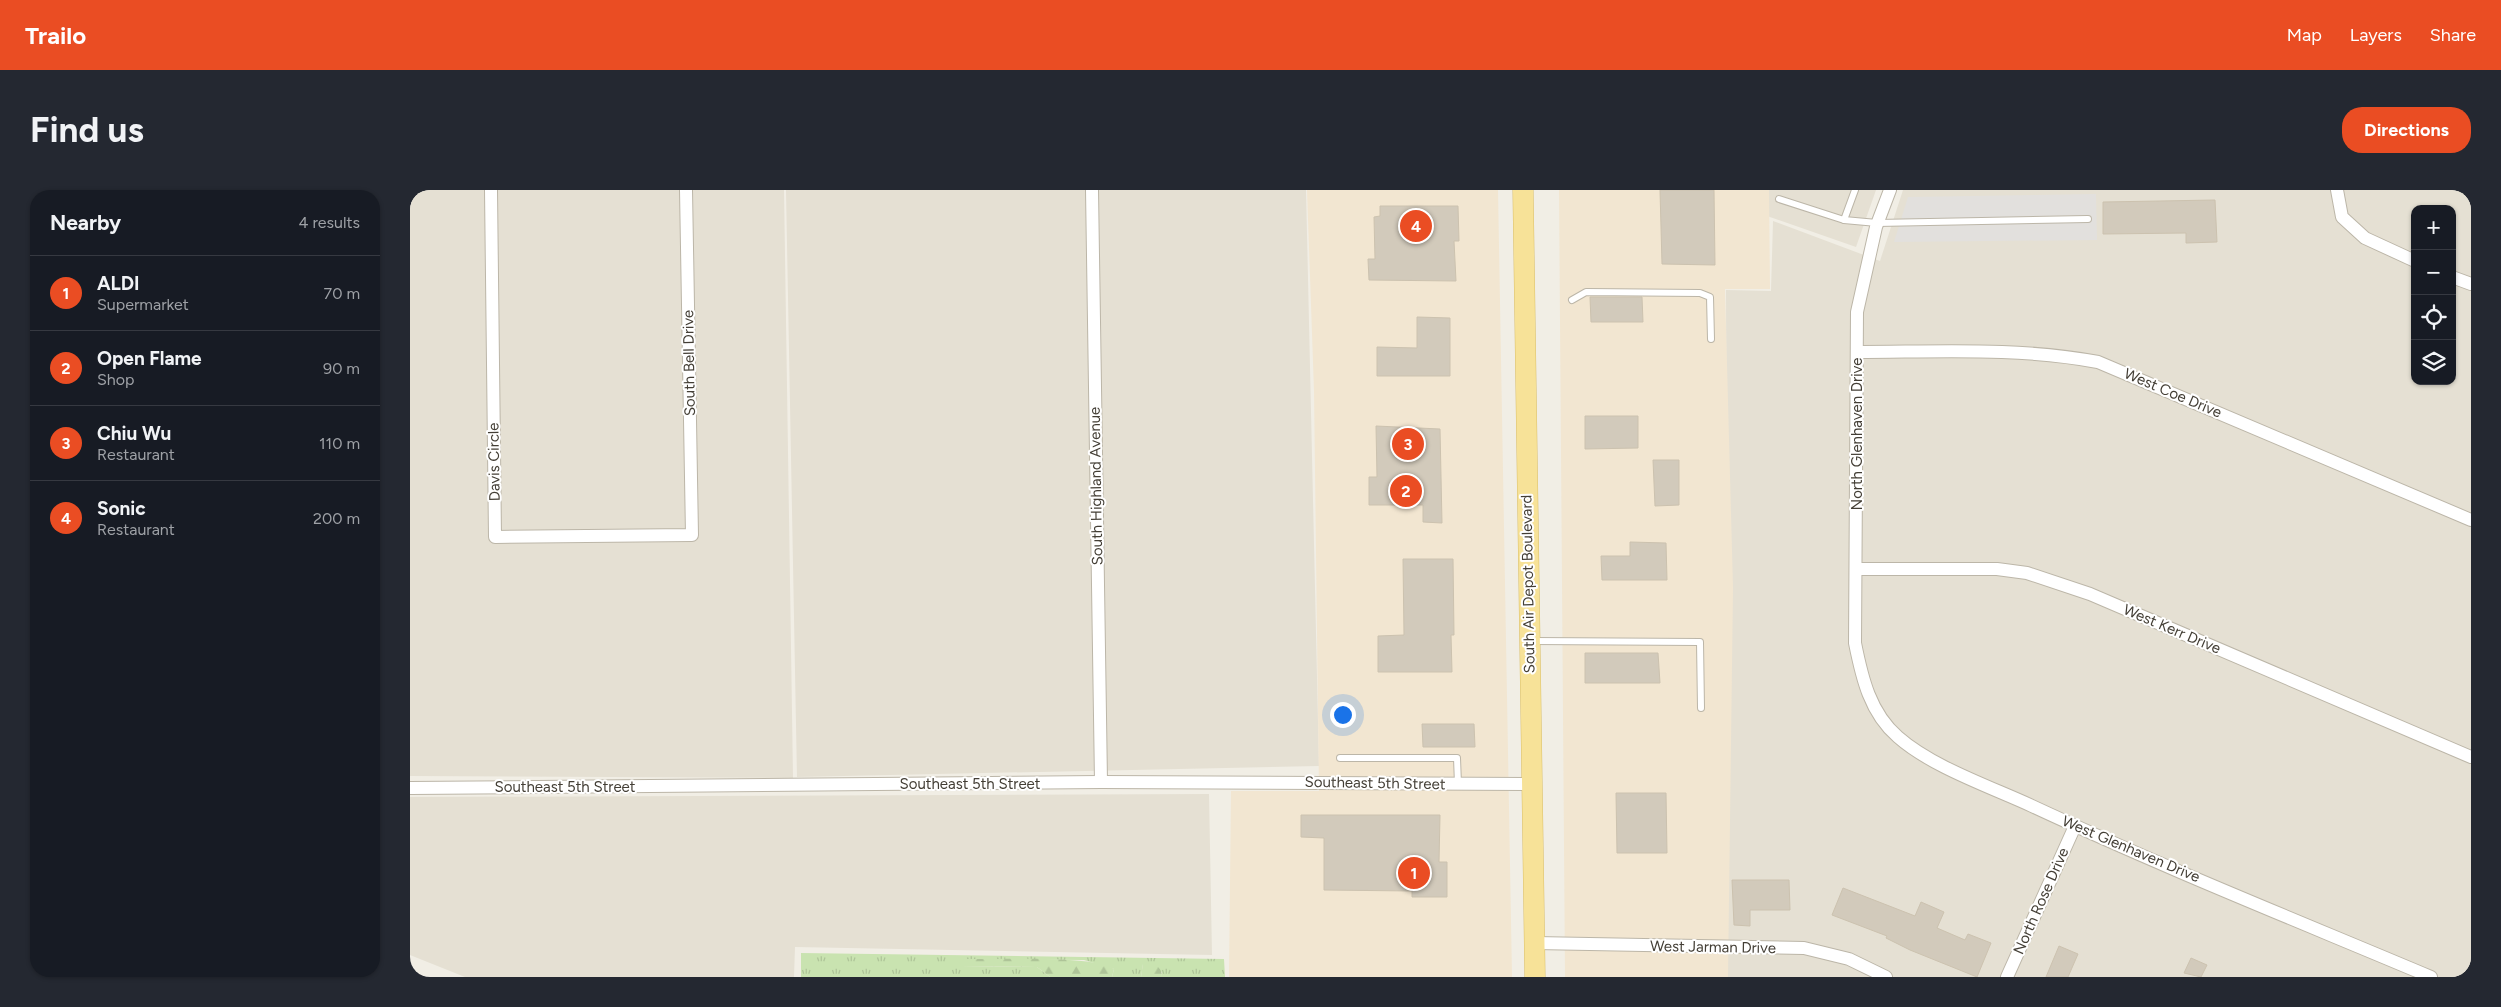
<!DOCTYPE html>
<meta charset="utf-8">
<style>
:root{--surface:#171b24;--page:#242831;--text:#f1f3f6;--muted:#9ea1a6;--line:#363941;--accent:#ea4d23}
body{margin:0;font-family:Figtree,sans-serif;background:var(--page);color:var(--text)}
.controls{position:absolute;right:15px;top:15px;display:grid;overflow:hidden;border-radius:10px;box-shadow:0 1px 4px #0004}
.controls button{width:45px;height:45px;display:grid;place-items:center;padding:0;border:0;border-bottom:1px solid var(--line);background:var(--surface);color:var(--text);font:25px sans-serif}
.you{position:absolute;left:932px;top:524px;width:18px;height:18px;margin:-12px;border:4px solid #fff;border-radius:50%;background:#1a73e8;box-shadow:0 0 0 8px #1a73e833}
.badge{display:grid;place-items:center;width:32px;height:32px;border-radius:50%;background:var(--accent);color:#fff;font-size:16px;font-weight:700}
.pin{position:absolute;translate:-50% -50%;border:2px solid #fff;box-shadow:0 1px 5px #0006}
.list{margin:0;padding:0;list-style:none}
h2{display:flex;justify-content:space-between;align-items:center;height:65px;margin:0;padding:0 20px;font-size:21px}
h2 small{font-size:16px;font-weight:400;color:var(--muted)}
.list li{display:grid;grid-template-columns:32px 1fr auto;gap:15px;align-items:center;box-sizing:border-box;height:75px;padding:0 20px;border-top:1px solid var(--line)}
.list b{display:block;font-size:19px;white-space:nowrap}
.list p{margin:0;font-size:16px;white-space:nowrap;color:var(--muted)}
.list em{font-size:16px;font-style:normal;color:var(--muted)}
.icon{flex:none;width:28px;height:28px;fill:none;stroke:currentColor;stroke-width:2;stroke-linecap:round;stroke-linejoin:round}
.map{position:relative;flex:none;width:2061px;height:787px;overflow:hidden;border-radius:20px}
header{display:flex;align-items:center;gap:30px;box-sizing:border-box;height:70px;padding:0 25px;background:var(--accent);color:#fff}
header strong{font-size:24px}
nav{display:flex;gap:28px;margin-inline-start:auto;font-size:18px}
.intro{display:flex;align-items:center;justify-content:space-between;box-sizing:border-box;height:120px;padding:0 30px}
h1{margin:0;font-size:35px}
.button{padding:12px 22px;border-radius:20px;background:var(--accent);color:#fff;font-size:18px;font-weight:700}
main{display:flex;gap:30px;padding:0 30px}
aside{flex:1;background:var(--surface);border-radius:20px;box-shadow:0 1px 4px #0004}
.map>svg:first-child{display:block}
.residential{fill:#e5e0d3;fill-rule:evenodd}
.commercial{fill:#f2e6d1}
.grass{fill:url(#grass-tufts)}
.forest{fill:url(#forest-firs)}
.parking{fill:#e2e0dd}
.building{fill:#d2cabb;stroke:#ccc2af}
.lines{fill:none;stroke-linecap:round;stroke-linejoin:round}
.lane-casing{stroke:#bcb6a8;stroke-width:8}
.street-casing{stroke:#bcb6a8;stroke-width:14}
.primary-casing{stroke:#dabf69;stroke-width:21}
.lane{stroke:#fff;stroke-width:6}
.street{stroke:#fff;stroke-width:12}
.primary{stroke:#f7e298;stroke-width:20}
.labels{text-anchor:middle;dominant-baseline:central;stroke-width:4;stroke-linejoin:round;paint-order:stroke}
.street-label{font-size:15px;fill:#433e35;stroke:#fff}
</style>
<header>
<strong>Trailo</strong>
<nav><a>Map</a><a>Layers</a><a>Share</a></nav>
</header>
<div class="intro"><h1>Find us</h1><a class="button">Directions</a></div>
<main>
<aside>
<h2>Nearby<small>4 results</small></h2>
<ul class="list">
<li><span class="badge">1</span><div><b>ALDI</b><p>Supermarket</p></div><em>70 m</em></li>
<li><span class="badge">2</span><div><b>Open Flame</b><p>Shop</p></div><em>90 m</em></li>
<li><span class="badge">3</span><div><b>Chiu Wu</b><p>Restaurant</p></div><em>110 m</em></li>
<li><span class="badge">4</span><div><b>Sonic</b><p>Restaurant</p></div><em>200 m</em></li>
</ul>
</aside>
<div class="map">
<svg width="2061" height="787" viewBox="0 0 2061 787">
<defs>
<pattern id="grass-tufts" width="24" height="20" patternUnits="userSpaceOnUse" patternTransform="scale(1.25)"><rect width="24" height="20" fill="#c9e3b0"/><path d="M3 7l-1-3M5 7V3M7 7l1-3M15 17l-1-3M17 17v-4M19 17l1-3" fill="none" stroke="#aec498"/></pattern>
<pattern id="forest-firs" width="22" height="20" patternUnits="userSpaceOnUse" patternTransform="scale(1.25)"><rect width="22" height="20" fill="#c9e3b0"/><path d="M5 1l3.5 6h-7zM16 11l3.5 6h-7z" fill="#aec498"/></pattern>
</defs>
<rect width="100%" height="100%" fill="#f1eee5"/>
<g class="residential">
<polygon points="0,0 374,0 383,588 0,586"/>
<polygon points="376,0 896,0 909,576 387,587"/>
<polygon points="1357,0 1466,0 1446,57 1357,26"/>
<path d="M 1493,0 L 2061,0 L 2061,787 L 1318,787 L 1316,100 L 1361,101 L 1363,31 L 1470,71 ZM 2005,19 L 2042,19 L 2042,191 L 2005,191 Z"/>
<polygon points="799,604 802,765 385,757 384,787 55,787 0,765 0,607"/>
</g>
<g class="commercial">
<polygon points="897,0 1088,0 1102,787 819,787 821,601 909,601 904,201"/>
<polygon points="1149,0 1359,0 1360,99 1315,99 1323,398 1318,787 1155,787"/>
</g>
<polygon class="grass" points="391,763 814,769 815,787 752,787 752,782 733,774 731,787 702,787 704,779 674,770 552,769 551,776 627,777 640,787 391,787"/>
<g class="forest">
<path d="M 551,769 C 581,770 683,764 704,779 L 702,787 L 640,787 L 627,777 L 551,776 Z"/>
<path d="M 733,773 C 743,774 752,775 752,787 L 731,787 Z"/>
</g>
<polygon class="parking" points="1686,4 1687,50 1484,52 1498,7"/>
<g class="building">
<polygon points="1250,0 1304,0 1305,75 1252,74"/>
<polygon points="1805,10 1807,52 1776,53 1776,43 1693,44 1693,12"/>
<polygon points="970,16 1048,16 1049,51 1044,51 1046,91 959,90 958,69 965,69 964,27 970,26"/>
<polygon points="1180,107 1232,107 1233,132 1181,132"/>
<polygon points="1007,127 1040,128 1040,186 967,186 967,157 1007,158"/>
<polygon points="1175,226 1228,226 1228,258 1175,259"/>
<polygon points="966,236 1030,239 1032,333 1013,332 1013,315 959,315 959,287 967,287"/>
<polygon points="1243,270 1269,270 1269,315 1245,316"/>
<polygon points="1220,352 1256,353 1257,390 1192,390 1191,366 1220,366"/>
<polygon points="993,369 1043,369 1044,445 1041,445 1042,482 968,482 968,446 994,445"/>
<polygon points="1175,463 1248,463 1250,493 1175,493"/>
<polygon points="1012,534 1064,534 1065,557 1013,557"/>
<polygon points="1206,603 1256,603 1257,663 1207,663"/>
<polygon points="891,625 1030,625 1029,672 1037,672 1037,707 1002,707 1002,701 914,700 914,648 891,647"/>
<polygon points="1322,690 1379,690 1380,720 1340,720 1340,736 1324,735"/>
<polygon points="1433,698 1505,726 1511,712 1534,722 1527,738 1555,750 1558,744 1581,753 1567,787 1500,760 1476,748 1477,746 1422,725"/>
<polygon points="1649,756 1668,764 1658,787 1636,787"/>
<polygon points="1781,768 1797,775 1791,787 1774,783"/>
</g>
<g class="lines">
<g class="lane-casing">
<g id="lane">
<polyline points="1369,9 1434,30 1467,33 1678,29"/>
<polyline points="1434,30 1445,0"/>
<polyline points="1162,110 1176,102 1290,103 1300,107 1301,149"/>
<polyline points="1123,451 1290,452 1291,518"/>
<polyline points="930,568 1047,568 1048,594"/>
</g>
</g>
<g class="street-casing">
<g id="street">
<polyline points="81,0 85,347 282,345 276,0"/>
<polyline points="682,0 691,592"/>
<path d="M 1480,0 L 1466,37 L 1447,122 L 1445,453 C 1452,488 1460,523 1488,547 C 1522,577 1581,597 1622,616 C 1753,677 1888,731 2021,787"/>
<polyline points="1927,0 1932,27 1955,48 2005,71"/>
<polyline points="2042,87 2061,94"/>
<path d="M 1447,162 C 1527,162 1609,157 1688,172 L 2061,330"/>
<polyline points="1447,379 1587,379 1617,383 1680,404 2061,567"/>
<polyline points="0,598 691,592 1121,594"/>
<polyline points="1125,753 1394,758 1439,769 1476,787"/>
<polyline points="1597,787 1665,636"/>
</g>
</g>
<g class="primary-casing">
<polyline id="primary" points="1113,0 1125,787"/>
</g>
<use href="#lane" class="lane"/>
<use href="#street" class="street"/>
<use href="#primary" class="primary"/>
</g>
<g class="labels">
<g class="street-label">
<text transform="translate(279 173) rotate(-91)">South Bell Drive</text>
<text transform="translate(1763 203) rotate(23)">West Coe Drive</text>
<text transform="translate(1447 244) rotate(-90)">North Glenhaven Drive</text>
<text transform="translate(84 272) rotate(-91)">Davis Circle</text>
<text transform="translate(686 296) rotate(-91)">South Highland Avenue</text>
<text transform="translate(1118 394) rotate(-91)">South Air Depot Boulevard</text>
<text transform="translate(1762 439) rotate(23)">West Kerr Drive</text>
<text transform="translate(965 593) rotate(1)">Southeast 5th Street</text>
<text x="560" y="594">Southeast 5th Street</text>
<text x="155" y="597">Southeast 5th Street</text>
<text transform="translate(1721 659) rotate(23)">West Glenhaven Drive</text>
<text transform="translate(1631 711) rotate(-66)">North Rose Drive</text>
<text transform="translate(1303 757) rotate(1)">West Jarman Drive</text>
</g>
</g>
</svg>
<div class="controls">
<button>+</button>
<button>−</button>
<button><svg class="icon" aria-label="locate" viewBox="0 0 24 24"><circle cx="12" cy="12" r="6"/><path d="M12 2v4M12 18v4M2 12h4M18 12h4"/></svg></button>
<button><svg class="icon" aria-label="layers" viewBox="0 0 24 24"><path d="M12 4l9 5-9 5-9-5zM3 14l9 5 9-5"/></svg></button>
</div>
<div class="you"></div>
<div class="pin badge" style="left:1004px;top:683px">1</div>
<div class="pin badge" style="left:996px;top:301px">2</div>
<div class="pin badge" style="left:998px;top:254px">3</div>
<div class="pin badge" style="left:1006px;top:36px">4</div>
</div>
</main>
